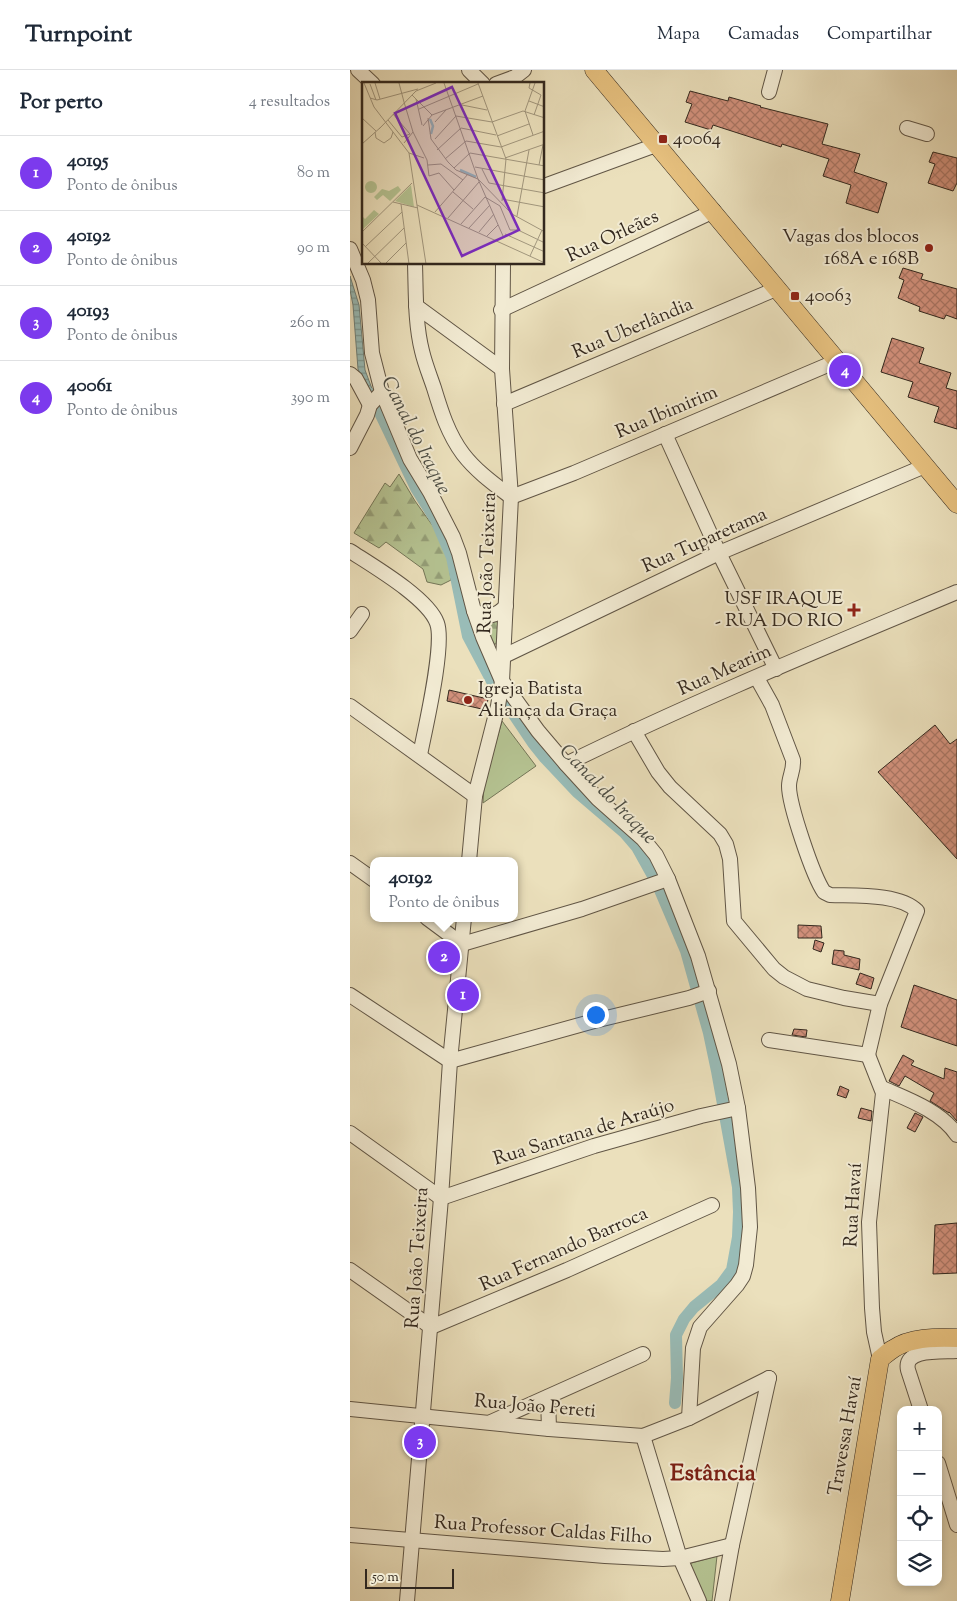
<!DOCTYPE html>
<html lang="pt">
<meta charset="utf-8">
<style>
:root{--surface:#fff;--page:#f6f6f7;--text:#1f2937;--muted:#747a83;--line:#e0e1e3;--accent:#7c3aed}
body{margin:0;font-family:"Sorts Mill Goudy",serif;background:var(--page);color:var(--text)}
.controls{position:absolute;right:15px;bottom:15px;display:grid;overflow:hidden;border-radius:10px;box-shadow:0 2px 8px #0003}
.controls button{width:45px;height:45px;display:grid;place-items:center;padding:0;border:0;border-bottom:1px solid var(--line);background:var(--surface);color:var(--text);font:25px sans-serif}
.scale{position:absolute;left:15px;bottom:12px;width:89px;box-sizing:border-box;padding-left:5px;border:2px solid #33281e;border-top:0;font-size:14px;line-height:18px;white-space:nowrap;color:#33281e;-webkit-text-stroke:4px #f2ebd3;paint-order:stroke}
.you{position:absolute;left:245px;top:944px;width:18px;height:18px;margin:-12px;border:4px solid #fff;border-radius:50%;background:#1a73e8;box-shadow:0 0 0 8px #1a73e833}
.badge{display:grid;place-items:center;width:32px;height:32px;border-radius:50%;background:var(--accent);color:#fff;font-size:16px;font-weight:700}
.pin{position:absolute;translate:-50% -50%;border:2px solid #fff;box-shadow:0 1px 5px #0006}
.popup{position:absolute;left:20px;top:787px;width:148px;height:65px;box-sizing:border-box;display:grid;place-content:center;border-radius:10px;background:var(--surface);filter:drop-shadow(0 1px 4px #0005);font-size:16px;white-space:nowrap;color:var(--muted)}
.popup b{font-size:19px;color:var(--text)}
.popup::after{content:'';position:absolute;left:50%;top:100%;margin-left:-10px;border:10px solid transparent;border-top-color:var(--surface)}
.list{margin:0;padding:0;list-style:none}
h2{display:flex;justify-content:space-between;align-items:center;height:65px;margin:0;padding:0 20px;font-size:21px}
h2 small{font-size:16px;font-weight:400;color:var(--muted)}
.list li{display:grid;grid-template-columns:32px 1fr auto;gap:15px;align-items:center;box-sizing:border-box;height:75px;padding:0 20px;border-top:1px solid var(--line)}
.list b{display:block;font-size:19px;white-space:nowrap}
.list p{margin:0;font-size:16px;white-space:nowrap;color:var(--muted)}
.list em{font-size:16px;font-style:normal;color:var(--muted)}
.icon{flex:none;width:28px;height:28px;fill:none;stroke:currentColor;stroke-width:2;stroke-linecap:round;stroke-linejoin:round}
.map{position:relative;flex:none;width:607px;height:1531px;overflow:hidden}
header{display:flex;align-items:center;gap:30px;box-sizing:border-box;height:70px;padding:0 25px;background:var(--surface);border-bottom:1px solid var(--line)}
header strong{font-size:24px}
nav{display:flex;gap:28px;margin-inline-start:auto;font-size:18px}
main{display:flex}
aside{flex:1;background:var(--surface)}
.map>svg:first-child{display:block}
.green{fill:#b5c392;stroke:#747658}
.forest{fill:url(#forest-firs);stroke:#747658}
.water{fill:url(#water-rules);stroke:#70817a}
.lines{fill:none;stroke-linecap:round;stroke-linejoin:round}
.canal{stroke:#99bcb7;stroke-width:12}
.building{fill:url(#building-cross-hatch);stroke:#33281e}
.minor-casing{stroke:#615646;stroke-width:16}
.major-casing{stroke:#33281e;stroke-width:19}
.minor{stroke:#f2ebd3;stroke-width:14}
.major{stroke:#e6c07e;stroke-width:18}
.poi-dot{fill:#8f2418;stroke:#f2ebd3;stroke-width:2}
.labels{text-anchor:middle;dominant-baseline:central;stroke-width:4;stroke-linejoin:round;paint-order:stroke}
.poi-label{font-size:19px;fill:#33281e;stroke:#f2ebd3;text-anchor:start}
.street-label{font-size:19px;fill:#33281e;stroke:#f2ebd3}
.water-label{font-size:20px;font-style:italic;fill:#4c4d44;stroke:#f2ebd3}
.district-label{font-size:24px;font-weight:bold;fill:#7a1f14;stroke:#f2ebd3}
.inset-river{fill:none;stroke:#99bcb7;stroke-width:2.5}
.inset-road{fill:none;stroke:#a1967d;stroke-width:1}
.view{fill:#7b2cbf;fill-opacity:0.15;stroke:#7b2cbf;stroke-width:2.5}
.inset-edge{fill:none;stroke:#33281e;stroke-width:2.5}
</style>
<header>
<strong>Turnpoint</strong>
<nav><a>Mapa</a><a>Camadas</a><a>Compartilhar</a></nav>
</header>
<main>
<aside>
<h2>Por perto<small>4 resultados</small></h2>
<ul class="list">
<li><span class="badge">1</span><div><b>40195</b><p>Ponto de ônibus</p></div><em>80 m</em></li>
<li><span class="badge">2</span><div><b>40192</b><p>Ponto de ônibus</p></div><em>90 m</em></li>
<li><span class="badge">3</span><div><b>40193</b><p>Ponto de ônibus</p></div><em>260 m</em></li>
<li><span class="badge">4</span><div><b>40061</b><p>Ponto de ônibus</p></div><em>390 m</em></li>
</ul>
</aside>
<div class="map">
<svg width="607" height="1531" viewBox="0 0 607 1531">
<defs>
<pattern id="forest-firs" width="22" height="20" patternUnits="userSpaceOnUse" patternTransform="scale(1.25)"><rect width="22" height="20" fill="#b5c392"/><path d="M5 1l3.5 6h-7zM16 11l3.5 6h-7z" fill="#949e77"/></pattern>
<pattern id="water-rules" width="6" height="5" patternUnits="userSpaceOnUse" patternTransform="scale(1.25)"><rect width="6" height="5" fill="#99bcb7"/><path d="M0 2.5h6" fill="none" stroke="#7d9994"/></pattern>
<pattern id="building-cross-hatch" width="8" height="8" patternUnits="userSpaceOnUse" patternTransform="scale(1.25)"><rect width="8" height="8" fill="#d1907b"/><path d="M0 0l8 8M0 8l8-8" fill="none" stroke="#aa7664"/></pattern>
</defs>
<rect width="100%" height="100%" fill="#ebe0bc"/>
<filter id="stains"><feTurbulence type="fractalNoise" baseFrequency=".004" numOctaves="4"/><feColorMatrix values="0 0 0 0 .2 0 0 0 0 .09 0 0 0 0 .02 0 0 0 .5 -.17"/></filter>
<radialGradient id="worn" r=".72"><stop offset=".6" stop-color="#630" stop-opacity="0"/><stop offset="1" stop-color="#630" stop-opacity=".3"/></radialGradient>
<g class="green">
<polygon points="152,651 186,696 133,733 134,715"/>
<polygon points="367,1486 362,1531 352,1531 338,1494"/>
</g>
<g class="forest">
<polygon points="49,404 65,431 85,459 98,487 101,510 91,515 77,512 73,499 36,472 29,478 4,463 35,413 40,417"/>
<polygon points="150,549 146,574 139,574 133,550"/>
</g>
<polygon class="water" points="0,206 9,235 15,300 24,324 20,327 8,299 3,235 0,220"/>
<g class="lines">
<polyline class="canal" points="21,324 66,418 86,450 102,487 118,566 144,615 183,673 195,688 227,722 275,763 287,777 307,813 336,881 359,963 367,1001 388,1117 389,1142 388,1167 382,1200 371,1215 344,1237 334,1249 326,1265 327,1308 325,1333"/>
</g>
<g class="building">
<polygon points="340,21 378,31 379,27 411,36 410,37 478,54 472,74 510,84 504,102 537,113 528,143 496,133 501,115 473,106 479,89 432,74 431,77 363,55 361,60 335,52 342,34 336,32"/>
<polygon points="583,82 607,88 607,113 603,121 578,113 585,94 579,92"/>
<polygon points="553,198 573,204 571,209 607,219 607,249 596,245 594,249 569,241 570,237 548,228 554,210 549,208"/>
<polygon points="542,268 574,278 569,293 601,303 596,318 607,321 607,359 584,352 589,337 558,327 563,312 531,302"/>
<polygon points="99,620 138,629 136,640 97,631"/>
<polygon points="585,655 600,674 607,669 607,789 528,702"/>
<polygon points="448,855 471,856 472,868 448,868"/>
<polygon points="465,870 474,873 471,882 463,879"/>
<polygon points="484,880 494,881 494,885 510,889 509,900 482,894"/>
<polygon points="510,903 524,908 521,919 506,914"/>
<polygon points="564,915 607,930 607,976 551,957"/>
<polygon points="444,959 457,960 456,967 442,965"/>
<polygon points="553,985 564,991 561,995 594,1009 595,998 607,1002 607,1051 599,1042 599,1043 580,1031 584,1023 555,1006 549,1016 539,1011"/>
<polygon points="490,1016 499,1020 496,1028 487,1025"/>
<polygon points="511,1038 522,1041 521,1051 508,1048"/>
<polygon points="565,1043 573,1047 565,1062 557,1058"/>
<polygon points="607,1153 607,1203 583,1204 585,1155"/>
</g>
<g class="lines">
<g class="minor-casing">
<g id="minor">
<polyline points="8,0 23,14"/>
<polyline points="119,0 133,14"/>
<polyline points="146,14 165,7 174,0"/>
<polyline points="419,22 425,0"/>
<polyline points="557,58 577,64"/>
<polyline points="194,116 306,75"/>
<polyline points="0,179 13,210 18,230 22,283 32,322 60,389 80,422 103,467 109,483 124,541 133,567 152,611 188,661 216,694 248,729 293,769 306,785 318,809 348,886 379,994 388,1038 398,1118 400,1157 396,1195 393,1206 387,1215 350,1257 343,1278 339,1348"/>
<path d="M 65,194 C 66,223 65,253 72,281 C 75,294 80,306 84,318 C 91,341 98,364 113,384 C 126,401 144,414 161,427 L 224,403 L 487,291"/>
<polyline points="66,236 152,299"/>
<polyline points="151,240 364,141"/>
<polyline points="0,304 6,309 20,335"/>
<polyline points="154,334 426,219"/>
<polyline points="315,364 369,483 426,599"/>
<polyline points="0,378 17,345 20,335 32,322"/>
<path d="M 0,481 C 23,496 78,528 87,553 C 95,575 75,659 70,685"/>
<path d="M 124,541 C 137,548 146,547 156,536"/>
<polyline points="0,561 12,544"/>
<polyline points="154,586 369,483 575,396"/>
<path d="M 407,608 L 422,635 L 443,690 C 444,700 439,707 439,716 C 439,735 463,806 474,822 L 480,825 C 504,826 549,823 567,841 L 530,934 L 518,985"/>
<polyline points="0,636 125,726"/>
<polyline points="284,661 308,702 320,717 370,764 376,774 380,789 384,851 424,899 434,907 457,919 494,928 530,934"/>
<path d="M 216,694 C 344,631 476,577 607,522"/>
<polyline points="119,791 125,726 148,636 152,611 161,427 152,299 153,194"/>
<polyline points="0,793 24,810"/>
<polyline points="77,848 112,874 232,839 318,809"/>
<polyline points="0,925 100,991 244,951 339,928 359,921"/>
<polyline points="419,970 518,985"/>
<polyline points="518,985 533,1023 519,1152 522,1238 524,1262 530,1289"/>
<path d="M 532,1018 C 557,1029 591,1041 607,1065"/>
<polyline points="0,1063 91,1128 244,1076 351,1046 388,1038"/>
<polyline points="0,1200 81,1257 217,1200 362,1135"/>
<polyline points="198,1327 199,1359"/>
<polyline points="0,1339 199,1359 293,1366 339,1348 419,1308"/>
<path d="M 571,1340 L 558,1300 C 553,1278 592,1282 607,1281"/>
<polyline points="141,1352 293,1284"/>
<polyline points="293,1366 330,1488 349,1531"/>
<polyline points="588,1393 607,1455"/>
<polyline points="0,1465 255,1486 313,1489 330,1488 382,1475"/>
<polyline points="57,1531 91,1128 100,991 114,848"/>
<polyline points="372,1531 382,1475 419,1308"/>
</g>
</g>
<g class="major-casing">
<g id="major">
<polyline points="244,0 607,434"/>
<path d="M 490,1531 L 530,1289 C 534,1286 538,1282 543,1279 C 560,1267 587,1267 607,1268"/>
</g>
</g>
<use href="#minor" class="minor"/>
<use href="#major" class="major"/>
</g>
<g class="poi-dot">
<rect x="308" y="64" width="10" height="10" rx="2.5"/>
<circle cx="579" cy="178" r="5"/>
<rect x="440" y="221" width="10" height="10" rx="2.5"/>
<path d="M501.5 532.5h5v5h5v5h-5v5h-5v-5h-5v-5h5z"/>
<circle cx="118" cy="630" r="5"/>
</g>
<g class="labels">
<g class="poi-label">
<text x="323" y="69">40064</text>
<text x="569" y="167" text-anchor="end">Vagas dos blocos<tspan x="569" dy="22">168A e 168B</tspan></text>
<text x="455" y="226">40063</text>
<text x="493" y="529" text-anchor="end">USF IRAQUE<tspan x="493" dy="22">- RUA DO RIO</tspan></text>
<text x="128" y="619">Igreja Batista<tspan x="128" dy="22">Aliança da Graça</tspan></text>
</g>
<g class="street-label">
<text transform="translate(263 167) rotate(-25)">Rua Orleães</text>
<text transform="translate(283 259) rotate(-23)">Rua Uberlândia</text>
<text transform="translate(317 343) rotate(-23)">Rua Ibimirim</text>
<text transform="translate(355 471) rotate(-24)">Rua Tuparetama</text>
<text transform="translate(138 493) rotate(-88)">Rua João Teixeira</text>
<text transform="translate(375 601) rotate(-24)">Rua Mearim</text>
<text transform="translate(234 1063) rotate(-17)">Rua Santana de Araújo</text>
<text transform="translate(504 1135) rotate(-87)">Rua Havaí</text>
<text transform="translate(214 1180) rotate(-24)">Rua Fernando Barroca</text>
<text transform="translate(68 1188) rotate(-86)">Rua João Teixeira</text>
<text transform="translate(185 1337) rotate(5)">Rua João Pereti</text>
<text transform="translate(496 1366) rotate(-80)">Travessa Havaí</text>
<text transform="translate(193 1461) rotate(4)">Rua Professor Caldas Filho</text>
</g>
<g class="water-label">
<text transform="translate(65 366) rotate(63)">Canal do Iraque</text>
<text transform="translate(257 725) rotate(46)">Canal do Iraque</text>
</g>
<g class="district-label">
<text x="363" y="1404">Estância</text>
</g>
</g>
<g transform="translate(12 12)">
<rect width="182" height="182" fill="#ebe0bc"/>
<path d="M3 105a6 6 0 1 1 12 0a6 6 0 1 1-12 0ZM 49,103 L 52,125 L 33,119 ZM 12,128 L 17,132 L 0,148 L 0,134 L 3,137 Z" fill="#b5c392"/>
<path d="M 36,104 L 39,108 L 28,119 L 21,113 L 15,118 L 12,115 L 20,107 L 27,109 Z" fill="#b5c392"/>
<path class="inset-river" d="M 68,37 L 71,44 L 69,52M 98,88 L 114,95"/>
<path class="inset-road" d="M 2,1 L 12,25 L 47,71 L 64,182M 13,1 L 18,17M 37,1 L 42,20M 82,1 L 116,97 L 141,154M 116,1 L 144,77 L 140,119M 168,1 L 167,6 L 179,13 L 172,33M 8,2 L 14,18M 50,13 L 70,33M 8,16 L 15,18 L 56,7M 54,17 L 60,43M 167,19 L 183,25M 100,23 L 125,28M 57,27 L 116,2M 0,36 L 14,49M 66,36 L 69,57 L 86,80 L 94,88 L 116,97 L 150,132 L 183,150M 26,38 L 40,55 L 48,52 L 31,32M 73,40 L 84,28M 61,44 L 70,33 L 121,14M 17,47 L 54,9 L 74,1M 13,50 L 14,56 L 22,61 L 29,56 L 31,50M 51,50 L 65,78 L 67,94 L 77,91 L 92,108M 171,53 L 163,29 L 173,1M 135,54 L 167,42M 73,57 L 94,34 L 130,40 L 161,29 L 183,36M 42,61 L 51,50 L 42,20M 0,62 L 19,45M 75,68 L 99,46 L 134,53M 47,71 L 62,76M 143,76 L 183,62M 83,77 L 104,59 L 139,65 L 183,49M 66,83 L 79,82 L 101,98M 177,83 L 181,63M 113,85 L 183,98M 92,86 L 108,71 L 183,84M 120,87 L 127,101 L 183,111M 91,110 L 111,127M 140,117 L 183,125M 31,120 L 56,126M 39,122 L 47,182M 55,123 L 183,181M 73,130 L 106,92M 155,134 L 167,68M 86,136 L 117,100M 99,142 L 123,115 L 138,124 L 148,148M 107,146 L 128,123M 148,148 L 156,148 L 183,161M 0,150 L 50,101M 117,150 L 132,132M 143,152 L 183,170M 125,154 L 136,143M 0,161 L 20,182M 3,165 L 40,130M 168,174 L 180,148M 5,182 L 42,146M 23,182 L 44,161"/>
<path class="view" d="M 90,5 L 157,148 L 100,174 L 33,31 Z"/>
<rect width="182" height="182" class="inset-edge"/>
</g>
<rect width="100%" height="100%" filter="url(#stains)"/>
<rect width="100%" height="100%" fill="url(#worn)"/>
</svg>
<div class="controls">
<button>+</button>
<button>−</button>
<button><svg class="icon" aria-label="locate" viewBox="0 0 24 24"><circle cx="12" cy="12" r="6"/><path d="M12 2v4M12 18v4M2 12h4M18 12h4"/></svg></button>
<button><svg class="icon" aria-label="layers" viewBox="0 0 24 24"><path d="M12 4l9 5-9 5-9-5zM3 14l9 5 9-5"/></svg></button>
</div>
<div class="scale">50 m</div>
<div class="you"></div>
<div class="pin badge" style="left:113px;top:925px">1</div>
<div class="pin badge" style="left:94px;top:887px">2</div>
<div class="popup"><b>40192</b>Ponto de ônibus</div>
<div class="pin badge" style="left:70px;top:1372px">3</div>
<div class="pin badge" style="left:495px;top:301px">4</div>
</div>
</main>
